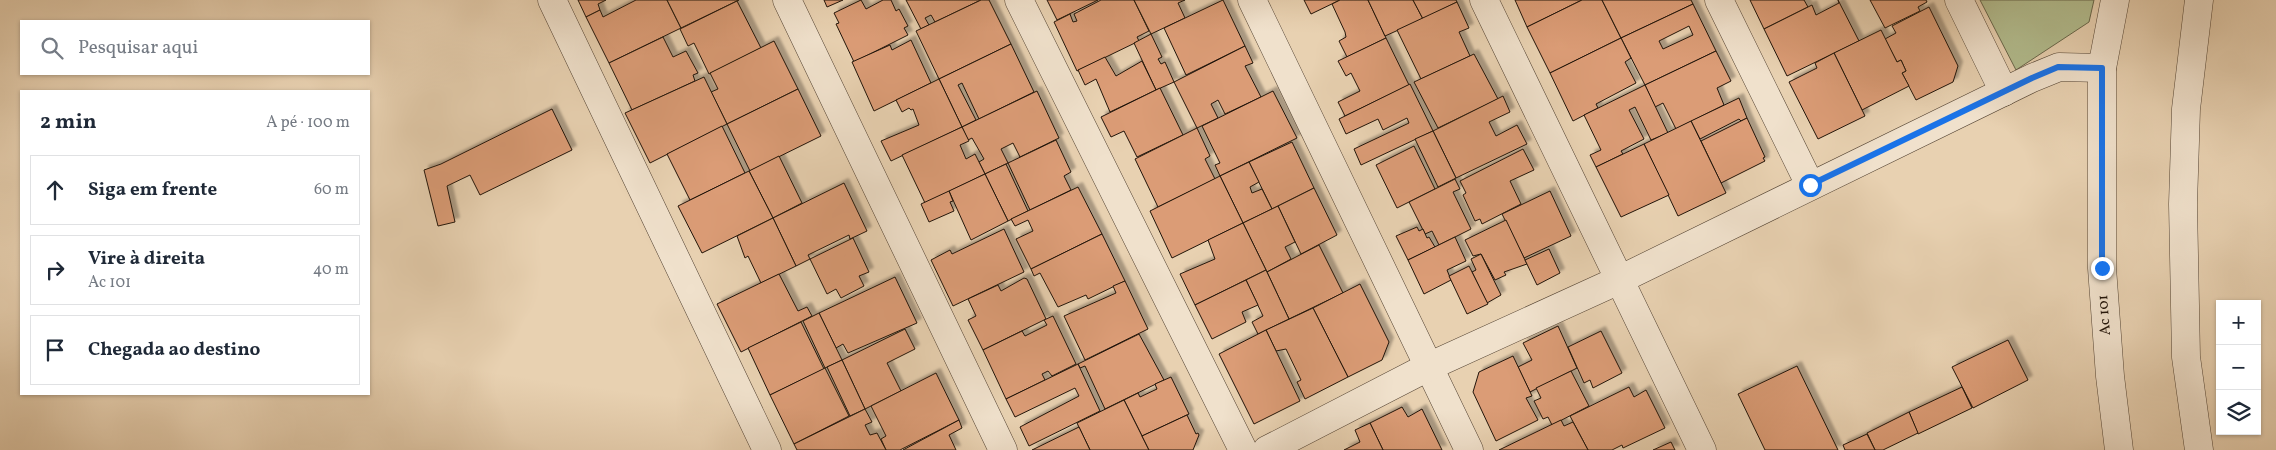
<!DOCTYPE html>
<html lang="pt">
<meta charset="utf-8">
<style>
:root{--surface:#fff;--page:#f2f2f3;--text:#1f2937;--muted:#747a83;--line:#e0e1e3}
body{margin:0;font-family:Vollkorn,serif;background:var(--page);color:var(--text)}
.controls{position:absolute;right:15px;bottom:15px;display:grid;overflow:hidden;border-radius:0px;box-shadow:0 1px 4px #0004}
.controls button{width:45px;height:45px;display:grid;place-items:center;padding:0;border:0;border-bottom:1px solid var(--line);background:var(--surface);color:var(--text);font:25px sans-serif}
.stop{position:absolute;width:15px;height:15px;margin:-11px;border:4px solid #1a73e8;border-radius:50%;background:#fff}
.stop.end{background:#1a73e8;border-color:#fff;box-shadow:0 1px 5px #0008}
.list{margin:0;padding:0;list-style:none}
h2{display:flex;justify-content:space-between;align-items:center;height:65px;margin:0;padding:0 20px;font-size:21px}
h2 small{font-size:16px;font-weight:400;color:var(--muted)}
.list li{display:grid;grid-template-columns:32px 1fr auto;gap:15px;align-items:center;box-sizing:border-box;height:70px;margin:0 10px 10px;padding:0 10px;border:1px solid var(--line);border-radius:0px}
.list b{display:block;font-size:19px;white-space:nowrap}
.list p{margin:0;font-size:16px;white-space:nowrap;color:var(--muted)}
.list em{font-size:16px;font-style:normal;color:var(--muted)}
.icon{flex:none;width:28px;height:28px;fill:none;stroke:currentColor;stroke-width:2;stroke-linecap:round;stroke-linejoin:round}
.map{position:relative;flex:none;width:2276px;height:450px;overflow:hidden}
.search{position:absolute;background:var(--surface);box-shadow:0 1px 4px #0004;left:20px;top:20px;width:350px;height:55px;display:flex;align-items:center;gap:12px;box-sizing:border-box;padding:0 18px;border-radius:0px;color:var(--muted);font-size:19px}
.panel{position:absolute;background:var(--surface);box-shadow:0 1px 4px #0004;left:20px;top:90px;width:350px;height:305px;border-radius:0px}
.map>svg:first-child{display:block}
.green{fill:#b2bc8e;stroke:#6a684c}
.building{fill:#db9c76;stroke:#211409;fill-rule:evenodd;filter:url(#shadow)}
.lines{fill:none;stroke-linecap:round;stroke-linejoin:round}
.minor-casing{stroke:#534333;stroke-width:29}
.minor{stroke:#f0e1cc;stroke-width:28}
.route{stroke:#1a73e8;stroke-width:6}
.labels{text-anchor:middle;dominant-baseline:central;stroke-width:4;stroke-linejoin:round;paint-order:stroke}
.street-label{font-size:15px;fill:#211409;stroke:#f0e1cc}
</style>
<div class="map">
<svg width="2276" height="450" viewBox="0 0 2276 450">
<defs>
<filter id="shadow"><feDropShadow dx="4.5" dy="-4.5" stdDeviation="1" flood-color="#0004"/></filter>
</defs>
<rect width="100%" height="100%" fill="#e8d1b1"/>
<filter id="stains"><feTurbulence type="fractalNoise" baseFrequency=".004" numOctaves="4"/><feColorMatrix values="0 0 0 0 .2 0 0 0 0 .09 0 0 0 0 .02 0 0 0 .5 -.17"/></filter>
<radialGradient id="worn" r=".72"><stop offset=".6" stop-color="#630" stop-opacity="0"/><stop offset="1" stop-color="#630" stop-opacity=".3"/></radialGradient>
<polygon class="green" points="1980,0 2094,0 2089,22 2016,70"/>
<g class="building">
<polygon points="578,0 606,0 598,4 600,10 586,17"/>
<polygon points="636,0 667,0 681,28 609,63 586,17 600,10 603,17"/>
<polygon points="667,0 739,0 681,28"/>
<polygon points="824,0 843,0 827,7"/>
<polygon points="861,0 866,9 883,0 891,0 896,11 899,9 908,26 904,28 908,35 854,62 836,24 839,23 834,13"/>
<polygon points="906,0 981,0 935,22 931,15 925,18 929,25 921,29"/>
<polygon points="981,0 989,0 1011,44 939,79 916,31"/>
<polygon points="1047,0 1098,0 1057,20"/>
<polygon points="1101,0 1134,0 1149,31 1137,37 1139,41 1077,71 1054,22 1070,14 1073,22 1077,21 1074,14"/>
<polygon points="1134,0 1185,0 1178,3 1185,18 1151,34"/>
<polygon points="1223,0 1245,46 1186,75 1164,28"/>
<polygon points="1304,0 1340,0 1311,14"/>
<polygon points="1340,0 1368,0 1386,38 1347,57 1339,41 1346,37 1345,32 1332,4"/>
<polygon points="1368,0 1413,0 1423,19 1385,36"/>
<polygon points="1413,0 1456,0 1457,2 1423,19"/>
<polygon points="1515,0 1582,0 1527,27"/>
<polygon points="1582,0 1602,0 1621,38 1550,73 1527,27"/>
<polygon points="1602,0 1691,0 1693,4 1621,38"/>
<polygon points="1750,0 1804,0 1808,7 1764,29"/>
<polygon points="1838,0 1859,41 1787,76 1764,29 1812,5 1816,15 1839,3"/>
<polygon points="1870,0 1926,0 1927,2 1918,7 1920,11 1885,28"/>
<polygon points="737,1 761,48 709,74 694,43 688,46 680,29"/>
<polygon points="1457,2 1469,28 1459,32 1470,56 1421,79 1397,30"/>
<path d="M 1693,4 L 1716,51 L 1645,85 L 1621,38 ZM 1689,26 L 1693,35 L 1663,49 L 1659,41 Z"/>
<polygon points="1929,7 1958,66 1953,82 1916,100 1902,73 1906,71 1901,60 1897,62 1885,39 1896,33 1892,26"/>
<polygon points="1881,30 1897,62 1901,60 1906,71 1902,73 1909,86 1862,110 1834,53"/>
<polygon points="1151,34 1162,57 1158,59 1161,64 1165,62 1174,82 1156,90 1134,43"/>
<polygon points="663,37 673,57 686,51 698,73 693,75 695,81 632,110 609,63"/>
<polygon points="1386,38 1409,85 1345,116 1338,102 1360,91 1351,73 1346,76 1338,61"/>
<polygon points="1621,38 1631,58 1625,62 1636,83 1596,104 1598,108 1573,121 1550,73"/>
<polygon points="911,40 931,83 874,111 852,62 890,45 892,50"/>
<polygon points="774,41 798,89 727,124 711,92 718,89 710,73"/>
<polygon points="1011,44 1034,92 979,119 962,83 958,85 976,120 962,127 939,79"/>
<polygon points="1245,46 1253,63 1245,66 1261,97 1225,114 1218,100 1211,104 1218,118 1197,128 1174,82"/>
<polygon points="1716,51 1731,81 1717,88 1724,105 1676,129 1663,103 1655,107 1645,85"/>
<polygon points="1834,53 1865,116 1818,139 1789,82 1817,68 1815,63"/>
<polygon points="1474,54 1498,99 1438,128 1414,82"/>
<polygon points="1105,57 1116,76 1142,61 1156,90 1110,112 1096,79 1085,85 1078,70"/>
<polygon points="704,77 727,124 650,163 625,113"/>
<polygon points="939,79 962,127 891,161 881,141 919,125 913,109 911,110 909,108 902,112 896,100"/>
<polygon points="1410,84 1433,131 1361,165 1354,149 1409,123 1407,118 1383,130 1378,119 1346,134 1339,119"/>
<polygon points="1645,85 1668,133 1651,140 1635,107 1629,110 1644,139 1621,151 1623,154 1596,167 1590,155 1601,150 1584,115"/>
<polygon points="1160,88 1183,135 1137,157 1124,131 1111,137 1101,117"/>
<polygon points="798,89 821,136 750,171 727,124"/>
<polygon points="1037,91 1059,138 1020,157 1013,143 1001,149 1008,163 985,174 979,162 984,159 972,138 968,140 962,127"/>
<polygon points="1273,91 1297,138 1220,176 1215,165 1220,163 1202,126"/>
<polygon points="1503,96 1510,112 1489,122 1496,136 1517,125 1527,144 1456,178 1433,131"/>
<polygon points="1739,98 1747,118 1741,121 1739,119 1700,139 1691,121"/>
<polygon points="552,109 572,150 480,195 470,175 447,186 455,222 438,226 424,170 441,164"/>
<polygon points="1747,118 1765,157 1763,158 1765,161 1721,183 1701,141"/>
<polygon points="1691,121 1726,193 1678,216 1644,144"/>
<polygon points="722,126 745,173 690,200 667,154"/>
<polygon points="962,127 969,141 960,145 966,159 975,154 985,174 925,203 902,155"/>
<polygon points="1197,128 1210,156 1205,159 1215,179 1158,207 1135,159"/>
<polygon points="1433,131 1456,178 1438,187 1415,139"/>
<polygon points="1056,140 1071,172 1064,176 1071,190 1030,210 1008,163"/>
<polygon points="1292,142 1314,188 1272,209 1249,162"/>
<polygon points="1644,144 1669,195 1621,217 1596,167"/>
<polygon points="1414,146 1435,189 1397,208 1376,165"/>
<polygon points="1523,149 1534,170 1510,181 1521,204 1482,224 1480,219 1475,221 1463,195 1466,193 1460,181"/>
<polygon points="779,156 802,203 773,218 749,171"/>
<polygon points="1249,162 1259,182 1250,187 1252,193 1262,189 1272,209 1243,223 1220,176"/>
<polygon points="1006,164 1028,211 1008,221 985,174"/>
<polygon points="749,171 773,218 702,253 678,206"/>
<polygon points="985,174 1008,221 971,240 949,191"/>
<polygon points="1220,176 1243,223 1172,258 1150,211"/>
<polygon points="1455,179 1460,189 1453,192 1471,229 1439,245 1432,231 1425,234 1409,202"/>
<polygon points="844,183 867,231 850,239 849,235 808,255 810,259 796,266 773,218"/>
<polygon points="1078,187 1102,234 1031,269 1016,239 1033,231 1028,220 1015,226 1011,219"/>
<polygon points="1314,188 1337,235 1301,254 1278,206"/>
<polygon points="949,191 953,201 950,202 954,211 929,222 921,204"/>
<polygon points="1550,191 1571,236 1524,258 1502,214"/>
<polygon points="1278,206 1295,242 1285,247 1291,259 1267,272 1243,223"/>
<polygon points="773,218 796,266 761,283 748,256 745,258 737,236"/>
<polygon points="1506,220 1527,264 1504,272 1506,275 1495,280 1481,254 1473,256 1465,240"/>
<polygon points="1243,223 1266,270 1195,305 1180,274 1215,259 1208,240"/>
<polygon points="1417,227 1419,231 1423,229 1427,238 1429,237 1435,247 1408,260 1396,236"/>
<polygon points="1004,229 1024,272 953,306 931,260 950,250 952,254"/>
<polygon points="1102,234 1125,281 1088,299 1086,295 1058,307 1040,273 1034,276 1031,269"/>
<polygon points="1455,237 1466,261 1447,270 1451,280 1424,294 1408,260"/>
<polygon points="853,238 869,272 859,276 864,286 841,298 836,289 827,294 810,259"/>
<polygon points="1319,245 1343,293 1289,319 1267,272"/>
<polygon points="1549,249 1560,273 1537,285 1525,260"/>
<polygon points="1481,254 1501,295 1487,303 1472,272 1476,270 1471,259"/>
<polygon points="1469,266 1488,304 1467,314 1449,276"/>
<polygon points="1266,270 1289,319 1258,334 1252,322 1263,316 1246,280"/>
<polygon points="779,274 798,311 807,307 812,316 741,352 717,304"/>
<polygon points="895,277 917,323 848,353 843,344 836,348 819,313"/>
<polygon points="1024,278 1027,279 1046,319 983,350 968,320 976,316 968,299 998,285 1001,291"/>
<polygon points="1246,280 1258,305 1242,312 1246,322 1212,339 1195,305"/>
<polygon points="1125,281 1148,329 1085,360 1064,316 1116,293 1113,286"/>
<polygon points="1360,284 1389,342 1382,360 1348,377 1313,308"/>
<polygon points="1313,308 1348,377 1305,399 1297,382 1301,380 1286,349 1276,351 1266,330"/>
<polygon points="819,313 842,360 825,368 803,321"/>
<polygon points="1053,316 1076,364 1052,376 1048,371 1042,374 1045,380 1006,399 983,350 1022,331 1025,336 1047,325 1044,320"/>
<polygon points="801,322 824,369 770,395 748,348"/>
<polygon points="1558,326 1577,368 1530,392 1518,367 1532,360 1523,343"/>
<polygon points="905,329 915,349 887,363 901,391 865,409 842,360"/>
<polygon points="1266,330 1300,401 1254,424 1219,354"/>
<polygon points="1601,331 1622,373 1593,388 1590,380 1584,383 1568,347"/>
<polygon points="1139,334 1164,380 1105,409 1085,366 1080,368 1078,364"/>
<polygon points="2008,340 2028,380 1973,408 1952,367"/>
<polygon points="1513,356 1532,396 1526,398 1538,420 1496,441 1473,392 1479,372"/>
<polygon points="842,360 865,409 850,416 827,367"/>
<polygon points="1078,364 1100,411 1029,446 1020,427 1079,396 1075,388 1015,417 1006,399"/>
<polygon points="1797,366 1838,450 1765,450 1738,394"/>
<polygon points="825,368 849,416 794,444 770,395"/>
<polygon points="1571,371 1589,406 1552,425 1548,417 1543,419 1534,401 1541,398 1536,388"/>
<polygon points="936,373 959,420 900,450 886,450 881,439 886,436 871,406"/>
<polygon points="1171,377 1189,414 1142,436 1124,400 1138,393 1140,397 1157,389 1155,384"/>
<polygon points="1629,387 1634,397 1646,390 1665,428 1623,448 1622,445 1612,450 1588,450 1570,416"/>
<polygon points="1962,387 1972,408 1918,434 1909,412"/>
<polygon points="1124,400 1149,450 1090,450 1077,423"/>
<polygon points="1402,407 1408,417 1422,409 1442,450 1383,450 1370,423"/>
<polygon points="865,409 872,422 865,425 870,435 877,433 886,450 797,450 794,444"/>
<polygon points="1909,412 1918,433 1883,450 1875,450 1867,433"/>
<polygon points="1187,415 1196,434 1198,433 1199,435 1193,450 1149,450 1142,436"/>
<polygon points="959,420 962,428 949,435 956,450 903,450"/>
<polygon points="1561,420 1564,426 1573,422 1588,450 1499,450"/>
<polygon points="1370,423 1383,450 1344,450 1360,442 1355,430"/>
<polygon points="1079,427 1090,450 1032,450"/>
<polygon points="1867,434 1875,450 1845,450 1843,445"/>
<polygon points="1671,442 1675,450 1653,450"/>
</g>
<g class="lines">
<g class="minor-casing">
<g id="minor">
<polyline points="552,0 767,450"/>
<polyline points="787,0 1003,450"/>
<polyline points="1019,0 1243,450"/>
<polyline points="1252,0 1469,450"/>
<polyline points="1484,0 1702,450"/>
<polyline points="1719,0 1810,185"/>
<polyline points="1959,0 2004,92"/>
<polyline points="2115,0 2102,68 2102,268 2110,376 2119,450"/>
<polyline points="2199,0 2186,109 2183,204 2186,357 2199,450"/>
<polyline points="1267,450 1428,367 1619,280 2032,78 2059,67 2102,68"/>
</g>
</g>
<use href="#minor" class="minor"/>
</g>
<g class="lines">
<polyline class="route" points="1810,185 2032,78 2058,67 2102,68 2102,268"/>
</g>
<g class="labels">
<g class="street-label">
<text transform="translate(2105 315) rotate(-94)">Ac 101</text>
</g>
</g>
<rect width="100%" height="100%" filter="url(#stains)"/>
<rect width="100%" height="100%" fill="url(#worn)"/>
</svg>
<div class="controls">
<button>+</button>
<button>−</button>
<button><svg class="icon" aria-label="layers" viewBox="0 0 24 24"><path d="M12 4l9 5-9 5-9-5zM3 14l9 5 9-5"/></svg></button>
</div>
<div class="stop" style="left:1810px;top:185px"></div>
<div class="stop end" style="left:2102px;top:268px"></div>
<div class="search"><svg class="icon" aria-label="search" viewBox="0 0 24 24"><circle cx="10" cy="10" r="6"/><path d="M15 15l6 6"/></svg>Pesquisar aqui</div>
<section class="panel">
<h2>2 min<small>A pé · 100 m</small></h2>
<ul class="list">
<li><svg class="icon" aria-label="ahead" viewBox="0 0 24 24"><path d="M12 20V5M6 11l6-6 6 6"/></svg><div><b>Siga em frente</b></div><em>60 m</em></li>
<li><svg class="icon" aria-label="right" viewBox="0 0 24 24"><path d="M7 20v-9h11M14 6l5 5-5 5"/></svg><div><b>Vire à direita</b><p>Ac 101</p></div><em>40 m</em></li>
<li><svg class="icon" aria-label="arrive" viewBox="0 0 24 24"><path d="M6 21V4h12l-3 4 3 4H6"/></svg><div><b>Chegada ao destino</b></div></li>
</ul>
</section>
</div>
